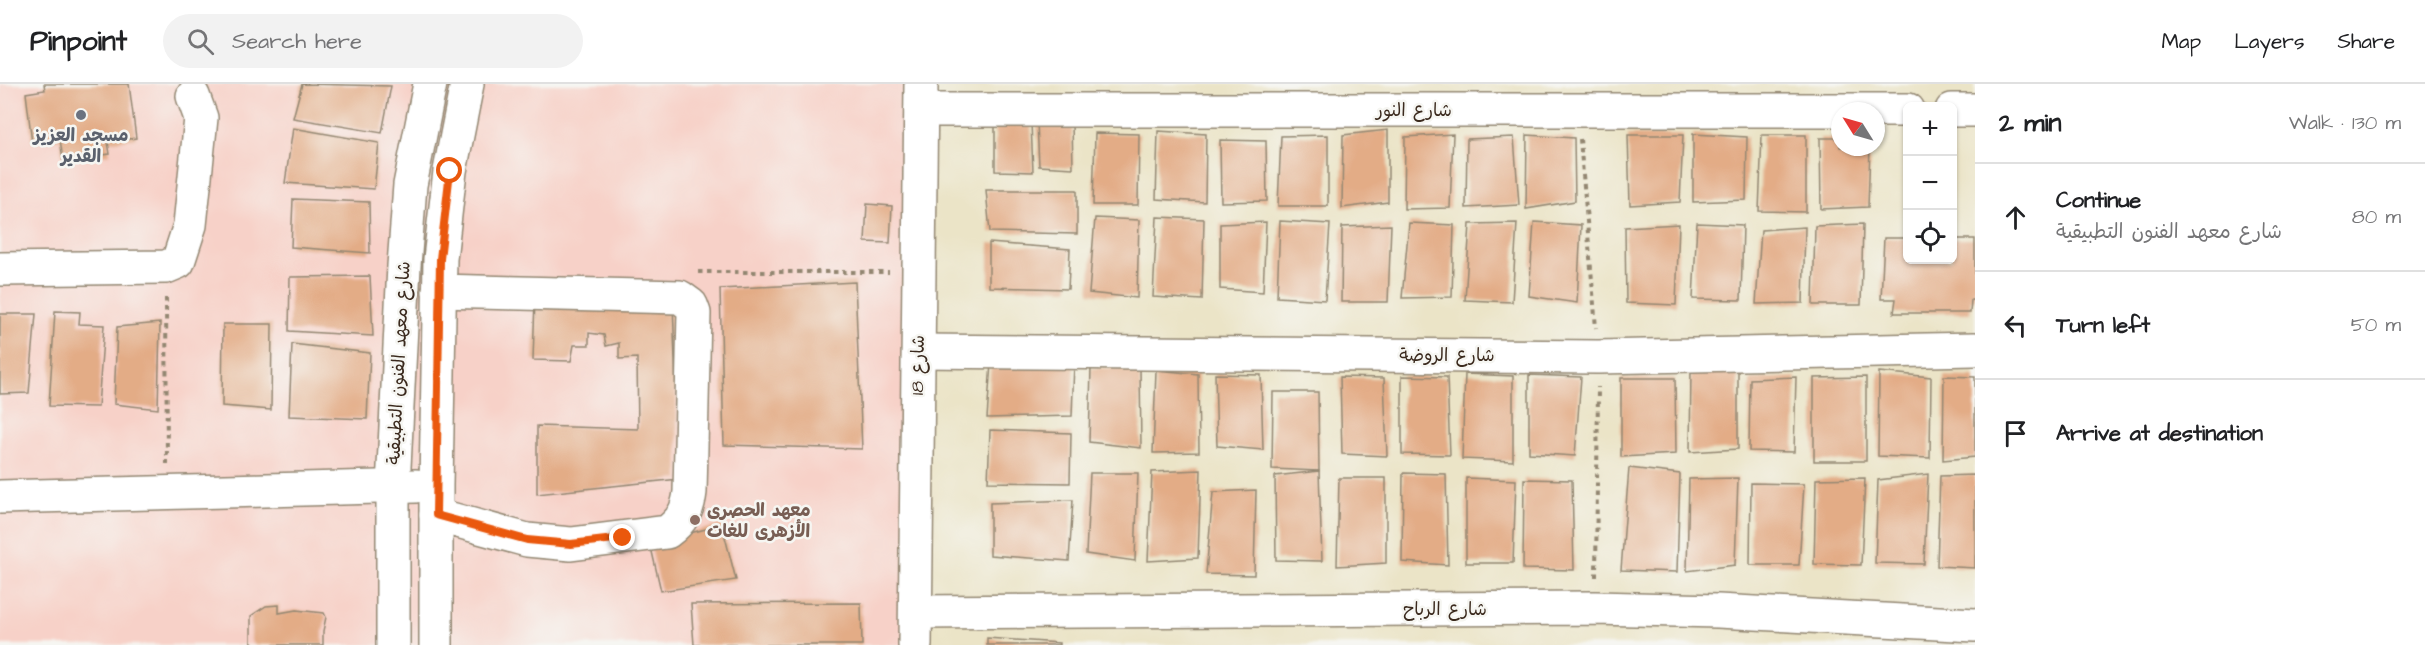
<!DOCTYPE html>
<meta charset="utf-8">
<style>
:root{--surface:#fff;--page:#f2f2f2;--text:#202124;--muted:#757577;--line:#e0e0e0}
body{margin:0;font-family:"Architects Daughter","Playpen Sans Arabic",sans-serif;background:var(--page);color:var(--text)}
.controls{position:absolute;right:18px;top:18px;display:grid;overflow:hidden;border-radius:9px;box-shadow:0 2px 4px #0004}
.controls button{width:54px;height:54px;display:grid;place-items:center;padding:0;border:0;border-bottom:2px solid var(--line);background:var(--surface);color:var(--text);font:30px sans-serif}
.compass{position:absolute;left:1831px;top:18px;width:54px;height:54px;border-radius:50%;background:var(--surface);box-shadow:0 2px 4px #0004;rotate:307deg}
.stop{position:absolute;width:18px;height:18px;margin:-14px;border:4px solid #ea580c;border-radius:50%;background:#fff}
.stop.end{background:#ea580c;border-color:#fff;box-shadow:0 2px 6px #0008}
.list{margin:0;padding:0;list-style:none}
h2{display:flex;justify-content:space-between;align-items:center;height:78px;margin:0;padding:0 24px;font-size:26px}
h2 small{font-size:20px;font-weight:400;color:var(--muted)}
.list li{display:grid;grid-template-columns:39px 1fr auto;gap:18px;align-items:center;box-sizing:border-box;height:108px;padding:0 24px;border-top:2px solid var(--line)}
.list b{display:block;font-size:22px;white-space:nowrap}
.list p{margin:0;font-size:20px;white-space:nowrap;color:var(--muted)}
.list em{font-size:20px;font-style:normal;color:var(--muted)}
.icon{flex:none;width:33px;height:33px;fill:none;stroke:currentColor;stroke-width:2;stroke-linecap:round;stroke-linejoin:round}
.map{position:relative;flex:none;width:1975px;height:561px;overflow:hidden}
header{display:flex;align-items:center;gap:36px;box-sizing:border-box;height:84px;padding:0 30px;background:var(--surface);border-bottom:2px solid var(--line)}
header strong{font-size:28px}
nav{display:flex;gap:33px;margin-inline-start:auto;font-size:21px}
.search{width:420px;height:54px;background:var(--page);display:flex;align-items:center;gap:15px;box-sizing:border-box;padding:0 21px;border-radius:33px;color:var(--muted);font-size:22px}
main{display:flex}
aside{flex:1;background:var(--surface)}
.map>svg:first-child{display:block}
.built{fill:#f7d1c8}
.building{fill:#e3ac86}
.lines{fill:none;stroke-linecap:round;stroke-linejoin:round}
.minor-casing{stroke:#938772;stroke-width:36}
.path{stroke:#938772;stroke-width:4;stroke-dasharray:4.5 4.5;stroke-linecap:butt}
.minor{stroke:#fff;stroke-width:33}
.route{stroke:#ea580c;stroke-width:8}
.worship-dot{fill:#6b7280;stroke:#f6f6f2;stroke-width:2}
.education-dot{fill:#8d6e63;stroke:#f6f6f2;stroke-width:2}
.labels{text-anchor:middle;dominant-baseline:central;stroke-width:5;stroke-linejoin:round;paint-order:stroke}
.street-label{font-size:18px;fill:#3b2a1e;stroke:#f6f6f2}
.worship-label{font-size:18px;font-weight:bold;fill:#5b616d;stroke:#f6f6f2}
.education-label{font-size:18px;font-weight:bold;fill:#785e54;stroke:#f6f6f2;text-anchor:start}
</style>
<header>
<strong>Pinpoint</strong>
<div class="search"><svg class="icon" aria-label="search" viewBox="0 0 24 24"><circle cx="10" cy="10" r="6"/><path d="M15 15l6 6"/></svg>Search here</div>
<nav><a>Map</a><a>Layers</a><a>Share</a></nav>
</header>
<main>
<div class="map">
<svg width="1975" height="561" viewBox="0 0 1975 561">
<rect width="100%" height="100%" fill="#f6f6f2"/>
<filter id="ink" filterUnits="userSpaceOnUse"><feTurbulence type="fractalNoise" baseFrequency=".0167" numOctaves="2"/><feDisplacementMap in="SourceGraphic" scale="12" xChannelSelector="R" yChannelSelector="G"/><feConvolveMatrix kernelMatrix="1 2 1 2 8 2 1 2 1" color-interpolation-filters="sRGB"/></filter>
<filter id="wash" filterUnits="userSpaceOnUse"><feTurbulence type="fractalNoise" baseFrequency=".008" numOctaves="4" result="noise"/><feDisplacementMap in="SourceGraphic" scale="24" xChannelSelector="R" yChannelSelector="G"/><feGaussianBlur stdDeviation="1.35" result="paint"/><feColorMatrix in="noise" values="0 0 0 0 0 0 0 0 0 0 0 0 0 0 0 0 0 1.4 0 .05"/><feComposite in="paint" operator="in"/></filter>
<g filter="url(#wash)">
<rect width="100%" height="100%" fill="#ebe4c7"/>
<polygon class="built" points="0,0 911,0 909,561 0,561"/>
<g id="blocks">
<g class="building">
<polygon points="44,0 129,0 136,54 108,58 110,70 63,76 60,55 32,59 26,9 45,6"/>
<polygon points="302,0 391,2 382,49 293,34"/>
<polygon points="1037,37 1072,39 1073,84 1039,82"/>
<polygon points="1031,38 1033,88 995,87 995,40"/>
<polygon points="293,44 379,59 374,105 285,99"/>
<polygon points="1388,46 1388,118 1342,124 1343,51"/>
<polygon points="1158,47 1206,50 1205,118 1156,115"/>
<polygon points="1095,49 1139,50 1138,121 1093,121"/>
<polygon points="1453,50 1450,124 1404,125 1405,53"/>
<polygon points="1693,50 1747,53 1746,116 1693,118"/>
<polygon points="1328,51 1328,122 1278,122 1281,52"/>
<polygon points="1527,51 1574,54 1575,117 1526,125"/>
<polygon points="1628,51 1683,51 1680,118 1630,121"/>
<polygon points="1762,51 1806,51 1806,128 1759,127"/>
<polygon points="1514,53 1519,121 1466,124 1467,55"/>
<polygon points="1820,54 1840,54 1840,63 1870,63 1868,123 1821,125"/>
<polygon points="1220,56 1266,57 1267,117 1221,118"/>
<polygon points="986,106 1077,106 1077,150 990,148"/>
<polygon points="293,115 369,118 370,169 291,163"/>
<polygon points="867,120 892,122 890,159 865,158"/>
<polygon points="1157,133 1204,135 1202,216 1153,213"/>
<polygon points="1095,134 1139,136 1137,214 1089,209"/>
<polygon points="1280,137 1330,140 1325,216 1277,213"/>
<polygon points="1266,138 1263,208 1220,205 1220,140"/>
<polygon points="1534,138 1581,141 1577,219 1529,212"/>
<polygon points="1409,139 1454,141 1452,213 1402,214"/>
<polygon points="1517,139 1512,218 1465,216 1470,140"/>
<polygon points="1697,139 1743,141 1741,216 1693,215"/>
<polygon points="1679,140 1676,221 1626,219 1625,143"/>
<polygon points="1863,140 1861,221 1813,221 1815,142"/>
<polygon points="1391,141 1388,218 1341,218 1342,143"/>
<polygon points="1805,143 1803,219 1756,220 1761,146"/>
<polygon points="1884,154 1908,154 1908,176 1952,176 1952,155 1975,155 1975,216 1971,216 1970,229 1894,229 1896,215 1881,215"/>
<polygon points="989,159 1070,165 1068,205 989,203"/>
<polygon points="370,192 373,252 289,247 290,193"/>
<polygon points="855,198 862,365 724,361 720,205"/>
<polygon points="535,216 673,218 679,395 537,410 537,342 638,345 637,274 619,275 619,259 606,262 604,251 589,249 589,261 574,261 571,277 533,276"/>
<polygon points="55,227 80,228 79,240 104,241 98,323 49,322"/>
<polygon points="0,230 36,230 29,309 0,310"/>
<polygon points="160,239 158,325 114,320 117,243"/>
<polygon points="223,240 272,240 271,326 222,322"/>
<polygon points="292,260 370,269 367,335 289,332"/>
<polygon points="991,279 1074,279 1072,332 987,334"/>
<polygon points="1691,283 1738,284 1738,365 1690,368"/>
<polygon points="1091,284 1140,284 1141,364 1089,358"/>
<polygon points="1156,286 1198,290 1199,368 1153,369"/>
<polygon points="1879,288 1931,293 1930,374 1878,372"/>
<polygon points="1215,290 1261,291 1263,366 1217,362"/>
<polygon points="1465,290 1513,292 1513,377 1462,375"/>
<polygon points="1529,291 1581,293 1575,372 1529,369"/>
<polygon points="1402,292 1447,293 1450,371 1402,370"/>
<polygon points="1944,292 1975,293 1975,373 1943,376"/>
<polygon points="1340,293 1384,294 1387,372 1342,370"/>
<polygon points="1796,293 1794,368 1749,367 1750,295"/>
<polygon points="1866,293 1866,377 1814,377 1814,294"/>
<polygon points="1621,294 1675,294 1676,370 1621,373"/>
<polygon points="1273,308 1318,308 1319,387 1272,385"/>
<polygon points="990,346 1071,349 1070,399 988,398"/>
<polygon points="1629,384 1680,390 1677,488 1621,486"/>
<polygon points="1201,386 1198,474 1148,477 1152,388"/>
<polygon points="1319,387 1322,477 1276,476 1275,392"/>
<polygon points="1090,389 1138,389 1135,477 1086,470"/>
<polygon points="1403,389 1446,390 1448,481 1402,478"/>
<polygon points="1928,390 1924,480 1875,479 1878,396"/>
<polygon points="1975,391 1975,484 1937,482 1940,392"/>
<polygon points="1339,394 1386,394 1386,479 1337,482"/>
<polygon points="1466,394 1516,396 1513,479 1466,479"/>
<polygon points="1738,394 1735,481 1687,487 1689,395"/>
<polygon points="1865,394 1861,481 1814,480 1816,395"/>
<polygon points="1524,395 1572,396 1574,486 1523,485"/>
<polygon points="1751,399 1804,400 1799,481 1750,481"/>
<polygon points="1256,406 1254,491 1206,490 1213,408"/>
<polygon points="1073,416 1069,477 990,471 990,419"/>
<polygon points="722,441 736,496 661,507 650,459"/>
<polygon points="861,519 862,561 694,561 691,520"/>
<polygon points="279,521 279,529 296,526 324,529 326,533 323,547 323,561 255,561 251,557 251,532 266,522"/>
<polygon points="987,554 1059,559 1059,561 987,561"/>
</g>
</g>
</g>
<g filter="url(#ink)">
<use href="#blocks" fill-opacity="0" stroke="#938772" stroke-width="1.5"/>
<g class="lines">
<g class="minor-casing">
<g id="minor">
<polyline points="921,26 1908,26"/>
<polyline points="1952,26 1975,26"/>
<polyline points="0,185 166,183 178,178 190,141 201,34 193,12"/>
<polyline points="919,267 1598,273 1975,265"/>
<polyline points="0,413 416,402"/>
<path d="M 436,431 L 527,456 L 571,460 L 667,448 C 682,437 688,426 690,408 L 694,229 L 691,221 L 680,213 L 439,207"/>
<polyline points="916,528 1595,524 1718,527 1975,541"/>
<polyline points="393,561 393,403 404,182 410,101 430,0"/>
<polyline points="436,561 436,402 440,175 450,87 467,0"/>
<polyline points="915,561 921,0"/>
</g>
</g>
<g class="path">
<polyline points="1580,55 1596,244"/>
<polyline points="698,188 889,188"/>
<polyline points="166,214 167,380"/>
<polyline points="1596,493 1598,303"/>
</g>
<use href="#minor" class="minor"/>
</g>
</g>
<g class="lines" filter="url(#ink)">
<polyline class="route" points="450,87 440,175 436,431 527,456 571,460 623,454"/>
</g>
<circle class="worship-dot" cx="81" cy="31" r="6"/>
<circle class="education-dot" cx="695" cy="436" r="6"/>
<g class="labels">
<g class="street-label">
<text x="1414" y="26">شارع النور</text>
<text x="1447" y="271">شارع الروضة</text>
<text transform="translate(399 279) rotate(-87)">شارع معهد الفنون التطبيقية</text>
<text transform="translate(918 281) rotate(-89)">شارع 18</text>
<text x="1445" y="525">شارع الرباح</text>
</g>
<g class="worship-label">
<text x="81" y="51">مسجد العزيز<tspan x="81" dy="21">القدير</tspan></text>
</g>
<g class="education-label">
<text x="707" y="426">معهد الحصرى<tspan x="707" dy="21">الأزهرى للغات</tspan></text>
</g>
</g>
</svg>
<div class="controls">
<button>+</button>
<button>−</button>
<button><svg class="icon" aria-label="locate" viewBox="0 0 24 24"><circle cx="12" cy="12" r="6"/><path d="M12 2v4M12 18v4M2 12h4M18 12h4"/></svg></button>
</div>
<svg class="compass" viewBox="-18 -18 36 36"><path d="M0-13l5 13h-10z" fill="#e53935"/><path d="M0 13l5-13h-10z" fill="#757577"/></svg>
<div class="stop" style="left:450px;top:87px"></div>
<div class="stop end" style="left:623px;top:454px"></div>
</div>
<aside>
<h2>2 min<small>Walk · 130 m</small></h2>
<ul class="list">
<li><svg class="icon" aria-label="ahead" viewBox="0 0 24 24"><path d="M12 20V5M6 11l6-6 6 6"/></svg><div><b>Continue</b><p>شارع معهد الفنون التطبيقية</p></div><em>80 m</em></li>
<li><svg class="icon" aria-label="left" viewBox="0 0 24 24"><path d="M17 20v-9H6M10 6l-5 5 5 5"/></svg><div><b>Turn left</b></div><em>50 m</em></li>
<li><svg class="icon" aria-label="arrive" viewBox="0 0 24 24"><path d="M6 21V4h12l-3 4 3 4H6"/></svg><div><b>Arrive at destination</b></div></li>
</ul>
</aside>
</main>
